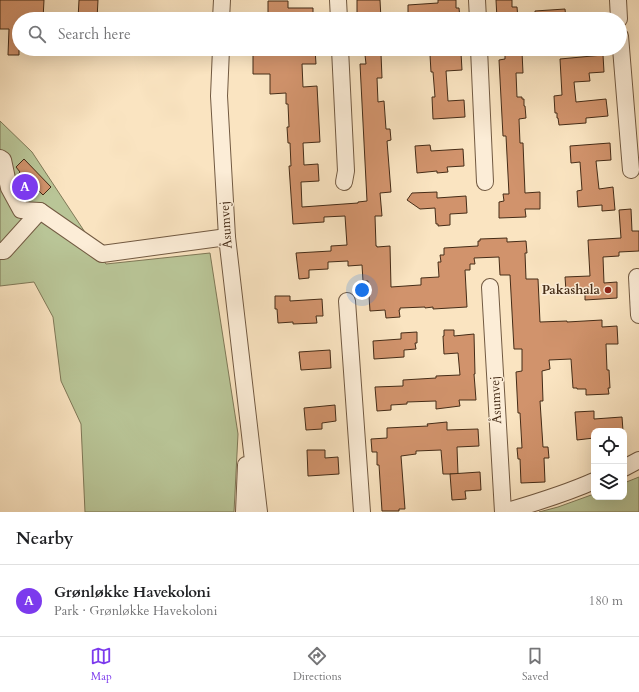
<!DOCTYPE html>
<meta charset="utf-8">
<style>
:root{--surface:#fff;--page:#f6f6f6;--text:#202124;--muted:#757577;--line:#e0e0e0;--accent:#7c3aed}
body{margin:0;font-family:Cardo,serif;background:var(--page);color:var(--text)}
.controls{position:absolute;right:12px;bottom:12px;display:grid;overflow:hidden;border-radius:8px;box-shadow:0 4px 16px #0002}
.controls button{width:36px;height:36px;display:grid;place-items:center;padding:0;border:0;border-bottom:1px solid var(--line);background:var(--surface);color:var(--text);font:20px sans-serif}
.you{position:absolute;left:362px;top:290px;width:14px;height:14px;margin:-10px;border:3px solid #fff;border-radius:50%;background:#1a73e8;box-shadow:0 0 0 6px #1a73e833}
.badge{display:grid;place-items:center;width:26px;height:26px;border-radius:50%;background:var(--accent);color:#fff;font-size:13px;font-weight:700}
.pin{position:absolute;translate:-50% -50%;border:2px solid #fff;box-shadow:0 1px 4px #0006}
.list{margin:0;padding:0;list-style:none}
h2{display:flex;justify-content:space-between;align-items:center;height:52px;margin:0;padding:0 16px;font-size:17px}
h2 small{font-size:13px;font-weight:400;color:var(--muted)}
.list li{display:grid;grid-template-columns:26px 1fr auto;gap:12px;align-items:center;box-sizing:border-box;height:72px;padding:0 16px;border-top:1px solid var(--line)}
.list b{display:block;font-size:15px;white-space:nowrap}
.list p{margin:0;font-size:13px;white-space:nowrap;color:var(--muted)}
.list em{font-size:13px;font-style:normal;color:var(--muted)}
.icon{flex:none;width:22px;height:22px;fill:none;stroke:currentColor;stroke-width:2;stroke-linecap:round;stroke-linejoin:round}
.map{position:relative;flex:none;width:639px;height:512px;overflow:hidden}
.search{position:absolute;background:var(--surface);box-shadow:0 4px 16px #0002;left:12px;right:12px;top:12px;height:44px;display:flex;align-items:center;gap:10px;box-sizing:border-box;padding:0 14px;border-radius:22px;color:var(--muted);font-size:15px}
.sheet{height:124px;background:var(--surface)}
nav{display:flex;justify-content:space-around;align-items:center;box-sizing:border-box;height:56px;border-top:1px solid var(--line);background:var(--surface);font-size:11px;color:var(--muted)}
nav a{display:grid;justify-items:center;gap:2px}
nav .on{color:var(--accent)}
.map>svg:first-child{display:block}
.green{fill:#b9c597;stroke:#7f7857}
.building{fill:#d1936c;stroke:#452c17}
.lines{fill:none;stroke-linecap:round;stroke-linejoin:round}
.minor-casing{stroke:#725a42;stroke-width:18}
.minor{stroke:#fcedd7;stroke-width:16}
.poi-dot{fill:#8f2418;stroke:#fcedd7;stroke-width:1.5}
.labels{text-anchor:middle;dominant-baseline:central;stroke-width:3;stroke-linejoin:round;paint-order:stroke}
.street-label{font-size:13px;fill:#452c17;stroke:#fcedd7}
.poi-label{font-size:13px;font-weight:bold;fill:#452c17;stroke:#fcedd7;text-anchor:end}
</style>
<div class="map">
<svg width="639" height="512" viewBox="0 0 639 512">
<rect width="100%" height="100%" fill="#fae4c1"/>
<filter id="stains"><feTurbulence type="fractalNoise" baseFrequency=".005" numOctaves="4"/><feColorMatrix values="0 0 0 0 .2 0 0 0 0 .09 0 0 0 0 .02 0 0 0 .5 -.17"/></filter>
<radialGradient id="worn" r=".72"><stop offset=".6" stop-color="#630" stop-opacity="0"/><stop offset="1" stop-color="#630" stop-opacity=".3"/></radialGradient>
<g class="green">
<polygon points="0,121 32,152 106,264 210,253 238,434 234,512 85,512 81,424 61,381 53,317 34,282 0,286"/>
<polygon points="639,477 639,512 539,512 558,507 594,494 594,497 624,497 624,483"/>
</g>
<g class="building">
<polygon points="0,0 44,0 43,19 19,19 19,55 8,55 9,29 0,29"/>
<polygon points="79,0 98,0 97,19 78,19"/>
<polygon points="357,0 380,0 381,19 357,19"/>
<polygon points="438,0 456,0 456,8 459,8 460,19 409,19 409,17 408,17 408,5 438,3"/>
<polygon points="496,0 512,0 512,7 517,7 518,19 497,19"/>
<polygon points="268,1 288,1 288,8 313,8 313,19 276,19 277,15 268,15"/>
<polygon points="565,9 566,19 535,19 535,11"/>
<polygon points="253,49 315,49 316,64 302,64 303,87 317,86 320,142 303,143 304,165 318,164 319,181 301,182 302,207 358,203 358,202 367,201 360,64 366,64 365,55 381,54 382,78 377,78 378,102 384,101 386,129 390,129 391,140 387,141 391,192 380,193 382,216 375,216 376,246 377,246 377,247 390,246 391,287 420,285 421,285 421,278 439,277 438,262 441,262 440,255 444,255 444,248 478,246 478,241 480,241 480,239 507,238 507,242 526,241 527,253 525,253 526,279 538,279 540,322 567,321 567,322 602,320 602,327 617,326 618,344 606,344 607,370 609,370 610,388 608,388 609,394 586,395 586,389 577,389 577,388 573,388 571,359 549,360 550,369 542,371 543,401 540,401 543,447 548,447 549,458 544,458 545,482 521,483 520,459 518,459 517,448 522,448 520,413 518,413 516,372 522,371 522,349 514,349 510,275 500,275 499,257 474,258 475,264 470,264 470,270 465,270 467,307 433,309 433,307 425,308 425,307 400,308 400,310 399,310 400,317 386,318 385,310 370,311 368,281 363,281 362,265 348,266 348,261 328,262 328,269 309,270 309,278 299,279 296,253 331,251 331,246 347,245 345,216 324,217 324,222 293,224 289,166 291,166 290,143 288,143 287,127 289,127 288,104 286,104 286,93 270,94 270,74 253,74"/>
<polygon points="505,52 522,52 523,73 516,73 517,97 522,97 522,99 524,99 524,106 525,106 526,118 519,119 520,143 523,143 525,193 540,192 540,209 525,209 526,217 499,218 499,202 504,201 503,194 509,194 506,136 503,136 499,60 505,59"/>
<polygon points="461,53 462,70 446,71 448,101 464,100 465,117 433,119 432,97 435,97 433,72 431,72 430,55"/>
<polygon points="603,55 604,72 589,73 590,81 574,82 576,102 606,99 608,116 586,118 586,123 559,125 558,118 557,118 557,113 555,113 554,96 562,95 560,59"/>
<polygon points="610,143 611,160 596,161 599,189 613,187 615,210 602,211 602,205 578,207 577,191 582,190 580,162 571,163 570,146"/>
<polygon points="430,145 431,151 463,149 464,166 447,167 448,172 437,173 437,171 417,173 415,146"/>
<polygon points="24,159 51,187 43,195 34,186 32,188 29,184 25,188 17,180 16,176 20,172 16,167"/>
<polygon points="437,192 437,198 466,196 467,213 450,214 450,225 438,226 438,224 436,224 435,208 420,209 407,200 412,193"/>
<polygon points="631,209 632,231 639,231 639,251 619,252 619,256 603,257 604,283 617,282 617,298 585,300 585,290 566,291 565,277 590,276 588,240 621,238 619,210"/>
<polygon points="275,296 290,296 290,301 322,299 323,316 316,316 317,323 293,324 293,322 278,323 277,309 275,309"/>
<polygon points="444,330 454,330 454,336 474,334 475,374 474,374 476,400 459,400 460,406 436,409 436,401 407,402 407,404 391,405 391,410 377,411 375,387 403,386 403,380 436,378 436,376 460,375 458,353 444,354 443,336 444,336"/>
<polygon points="417,332 417,343 415,343 416,349 404,350 404,357 374,359 373,341 401,339 401,333"/>
<polygon points="330,350 331,368 301,370 299,352"/>
<polygon points="335,405 336,421 322,423 322,429 306,430 304,408"/>
<polygon points="594,411 594,419 622,417 623,431 594,431 594,438 577,440 575,412"/>
<polygon points="447,422 447,430 478,429 479,446 457,447 458,474 443,474 441,450 416,451 416,454 401,456 405,509 399,509 399,511 382,511 379,465 377,465 377,452 372,452 371,439 387,438 387,428 428,426 427,424"/>
<polygon points="307,450 325,450 325,458 338,457 339,474 308,476"/>
<polygon points="480,472 481,490 465,491 466,499 452,500 450,474"/>
</g>
<g class="lines">
<g class="minor-casing">
<g id="minor">
<polyline points="338,0 339,19"/>
<polyline points="477,0 478,19"/>
<polyline points="618,0 619,19"/>
<polyline points="221,19 222,0"/>
<polyline points="620,36 631,170"/>
<polyline points="221,49 219,96 227,237 259,512"/>
<polyline points="340,49 346,171 344,182"/>
<polyline points="479,49 485,182"/>
<polyline points="0,158 3,160 9,188 21,210 40,211 102,254 227,237"/>
<polyline points="0,251 4,251 40,211"/>
<polyline points="637,277 639,315"/>
<polyline points="490,287 503,512"/>
<polyline points="347,301 362,512"/>
<polyline points="624,468 639,460"/>
<polyline points="244,512 246,465"/>
<path d="M 504,512 C 535,503 565,494 594,481"/>
</g>
</g>
<use href="#minor" class="minor"/>
</g>
<circle class="poi-dot" cx="608" cy="290" r="4"/>
<g class="labels">
<g class="street-label">
<text transform="translate(226 225) rotate(-94)">Åsumvej</text>
<text transform="translate(496 400) rotate(-93)">Åsumvej</text>
</g>
<g class="poi-label">
<text x="600" y="290">Pakashala</text>
</g>
</g>
<rect width="100%" height="100%" filter="url(#stains)"/>
<rect width="100%" height="100%" fill="url(#worn)"/>
</svg>
<div class="controls">
<button><svg class="icon" aria-label="locate" viewBox="0 0 24 24"><circle cx="12" cy="12" r="6"/><path d="M12 2v4M12 18v4M2 12h4M18 12h4"/></svg></button>
<button><svg class="icon" aria-label="layers" viewBox="0 0 24 24"><path d="M12 4l9 5-9 5-9-5zM3 14l9 5 9-5"/></svg></button>
</div>
<div class="you"></div>
<div class="pin badge" style="left:25px;top:187px">A</div>
<div class="search"><svg class="icon" aria-label="search" viewBox="0 0 24 24"><circle cx="10" cy="10" r="6"/><path d="M15 15l6 6"/></svg>Search here</div>
</div>
<section class="sheet">
<h2>Nearby<small></small></h2>
<ul class="list">
<li><span class="badge">A</span><div><b>Grønløkke Havekoloni</b><p>Park · Grønløkke Havekoloni</p></div><em>180 m</em></li>
</ul>
</section>
<nav>
<a class="on"><svg class="icon" aria-label="map" viewBox="0 0 24 24"><path d="M3 6l6-2 6 2 6-2v14l-6 2-6-2-6 2zM9 4v14M15 6v14"/></svg>Map</a>
<a><svg class="icon" aria-label="directions" viewBox="0 0 24 24"><path d="M12 3l9 9-9 9-9-9zM9 14v-3h6M13 9l2 2-2 2"/></svg>Directions</a>
<a><svg class="icon" aria-label="saved" viewBox="0 0 24 24"><path d="M7 4h10v16l-5-4-5 4z"/></svg>Saved</a>
</nav>
